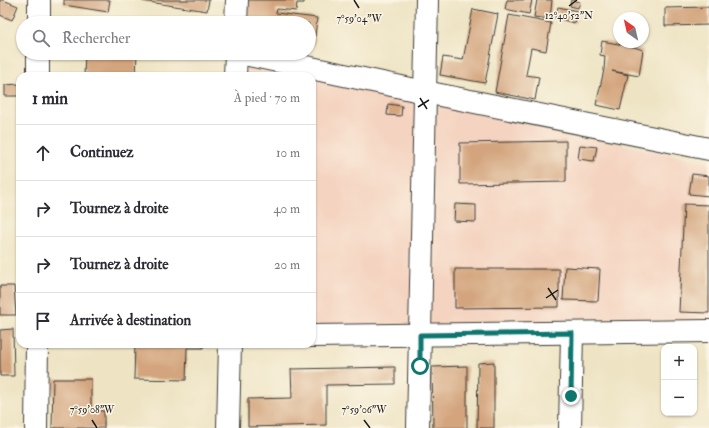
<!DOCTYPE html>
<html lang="fr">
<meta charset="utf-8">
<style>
:root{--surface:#fff;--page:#f2f2f3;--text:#2b2b33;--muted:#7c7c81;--line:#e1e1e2}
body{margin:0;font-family:"IM FELL Double Pica",serif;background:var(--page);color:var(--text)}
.controls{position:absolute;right:12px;bottom:12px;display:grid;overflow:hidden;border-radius:8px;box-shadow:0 1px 3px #0004}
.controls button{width:36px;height:36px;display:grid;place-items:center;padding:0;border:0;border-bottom:1px solid var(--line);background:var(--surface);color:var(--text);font:20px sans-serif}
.compass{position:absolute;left:613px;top:12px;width:36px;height:36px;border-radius:50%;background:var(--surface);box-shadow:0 1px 3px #0004;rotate:326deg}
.stop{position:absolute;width:12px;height:12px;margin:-9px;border:3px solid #0f766e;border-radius:50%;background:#fff}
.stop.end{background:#0f766e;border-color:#fff;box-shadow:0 1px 4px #0008}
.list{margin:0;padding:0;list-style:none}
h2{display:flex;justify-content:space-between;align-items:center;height:52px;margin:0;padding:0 16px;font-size:17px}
h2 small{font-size:13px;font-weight:400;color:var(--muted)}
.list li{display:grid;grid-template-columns:26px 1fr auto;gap:12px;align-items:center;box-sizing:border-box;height:56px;padding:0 16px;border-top:1px solid var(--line)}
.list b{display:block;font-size:15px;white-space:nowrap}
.list em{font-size:13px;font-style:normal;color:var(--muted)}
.icon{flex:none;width:22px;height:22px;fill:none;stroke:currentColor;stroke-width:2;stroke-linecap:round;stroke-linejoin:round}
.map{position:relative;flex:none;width:709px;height:428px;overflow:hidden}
.search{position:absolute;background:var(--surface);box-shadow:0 1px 3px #0004;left:16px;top:16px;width:300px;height:44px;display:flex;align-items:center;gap:10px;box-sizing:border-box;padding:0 14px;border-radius:22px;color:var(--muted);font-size:15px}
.panel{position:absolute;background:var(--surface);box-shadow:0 1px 3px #0004;left:16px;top:72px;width:300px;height:276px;border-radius:12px}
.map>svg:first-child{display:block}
.built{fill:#f4d3c0}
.building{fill:#d3a47d}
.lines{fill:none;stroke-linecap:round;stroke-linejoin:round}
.minor-casing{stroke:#3c3a35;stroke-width:24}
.minor{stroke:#fff;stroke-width:22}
.route{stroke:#0f766e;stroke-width:5}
.ticks{fill:none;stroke:#1c1c1c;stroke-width:1.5}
.ticks-label{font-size:10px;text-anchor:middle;fill:#1c1c1c;stroke:#fcf5e5;stroke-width:3;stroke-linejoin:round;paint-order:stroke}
</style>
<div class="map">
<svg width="709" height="428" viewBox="0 0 709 428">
<rect width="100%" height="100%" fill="#fcf5e5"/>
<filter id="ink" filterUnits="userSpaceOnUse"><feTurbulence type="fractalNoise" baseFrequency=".025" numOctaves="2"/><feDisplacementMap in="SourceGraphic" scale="8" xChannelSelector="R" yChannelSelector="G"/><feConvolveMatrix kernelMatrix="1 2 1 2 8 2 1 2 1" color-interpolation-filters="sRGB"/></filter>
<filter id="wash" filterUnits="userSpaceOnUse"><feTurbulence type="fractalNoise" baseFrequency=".012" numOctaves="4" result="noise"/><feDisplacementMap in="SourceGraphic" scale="16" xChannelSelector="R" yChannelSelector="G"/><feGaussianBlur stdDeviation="0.9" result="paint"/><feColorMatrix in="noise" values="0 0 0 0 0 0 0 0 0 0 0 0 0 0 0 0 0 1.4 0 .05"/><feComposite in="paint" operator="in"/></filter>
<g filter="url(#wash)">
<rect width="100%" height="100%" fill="#eee4c4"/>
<polygon class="built" points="247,61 709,163 709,323 312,326 312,76 246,76"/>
<g id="blocks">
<g class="building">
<polygon points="0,0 3,0 18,6 12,20 0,15"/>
<polygon points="64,0 110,0 108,12 64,5"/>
<polygon points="142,0 209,0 207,11 142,1"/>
<polygon points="248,0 304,0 304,3 297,3 296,11 277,9 276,13 317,18 314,46 309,45 309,23 245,23"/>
<polygon points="507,0 532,0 529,14 505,9"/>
<polygon points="537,0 552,0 550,19 534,17"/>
<polygon points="571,0 580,2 578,8 570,6"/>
<polygon points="558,7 578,11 575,23 555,18"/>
<polygon points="709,7 709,25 665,26 665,8"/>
<polygon points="473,9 498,14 485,83 440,75 443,57 463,60"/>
<polygon points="509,15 551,23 546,51 531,48 526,75 539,77 535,100 495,92"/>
<polygon points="602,41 634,47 643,50 639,76 612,71 628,75 620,110 596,105 604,70 605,56 600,55"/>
<polygon points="85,53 137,53 136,76 84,76"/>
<polygon points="20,84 20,96 5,96 5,85"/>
<polygon points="388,104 402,106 401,116 387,115"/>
<polygon points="566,141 566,182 460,184 460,143"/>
<polygon points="580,145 597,147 594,161 578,159"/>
<polygon points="692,174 709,176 709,196 689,194"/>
<polygon points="455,204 476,205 476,222 454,221"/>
<polygon points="684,204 709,205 709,313 679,312"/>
<polygon points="565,267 600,269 598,301 563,300"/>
<polygon points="455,269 559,269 559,307 455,308"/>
<polygon points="0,286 14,286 16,315 0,315"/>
<polygon points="13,329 14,376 0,376 0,330"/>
<polygon points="135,344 204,344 203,348 187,348 186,380 134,379"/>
<polygon points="494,362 494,428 477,428 478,363"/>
<polygon points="467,366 467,428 433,428 432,367"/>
<polygon points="395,367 395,384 326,385 326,425 248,427 248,399 292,398 291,369"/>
<polygon points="53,379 91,379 91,411 104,411 104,428 52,428"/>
</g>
</g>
</g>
<g filter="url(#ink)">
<use href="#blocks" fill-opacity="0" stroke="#3c3a35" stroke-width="1"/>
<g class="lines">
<g class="minor-casing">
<g id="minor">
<polyline points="39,23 39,0"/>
<polyline points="236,23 237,0"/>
<polyline points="239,53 425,92 709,149"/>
<polyline points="38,76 38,53"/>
<polyline points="235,76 236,53"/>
<polyline points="312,336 709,331"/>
<polyline points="36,428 37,344"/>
<polyline points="228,428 230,344"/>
<polyline points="418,428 427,0"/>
<polyline points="570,428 572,333"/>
</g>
</g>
<use href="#minor" class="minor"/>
</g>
</g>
<g class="lines" filter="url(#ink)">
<polyline class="route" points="420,366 420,335 572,333 571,396"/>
</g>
<path class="ticks" d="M 354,0 L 359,8M 569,6 L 577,0M 420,98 L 427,109M 418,107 L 429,100M 548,288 L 556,300M 546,298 L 558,290M 92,420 L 97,428M 364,420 L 370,428"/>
<g class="ticks-label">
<text x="569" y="19">12°40'52"N</text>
<text x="359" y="22">7°59'04"W</text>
<text x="92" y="413">7°59'08"W</text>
<text x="364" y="413">7°59'06"W</text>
</g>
</svg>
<div class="controls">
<button>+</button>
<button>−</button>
</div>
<svg class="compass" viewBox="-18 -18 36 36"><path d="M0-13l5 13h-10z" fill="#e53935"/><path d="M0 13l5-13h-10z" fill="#7c7c81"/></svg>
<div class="stop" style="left:420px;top:366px"></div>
<div class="stop end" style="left:571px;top:396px"></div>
<div class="search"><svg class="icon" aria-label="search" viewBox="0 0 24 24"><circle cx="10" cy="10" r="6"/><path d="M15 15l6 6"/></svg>Rechercher</div>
<section class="panel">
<h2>1 min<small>À pied · 70 m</small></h2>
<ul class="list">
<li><svg class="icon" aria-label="ahead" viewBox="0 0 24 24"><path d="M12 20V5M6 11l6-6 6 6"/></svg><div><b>Continuez</b></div><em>10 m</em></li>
<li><svg class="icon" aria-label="right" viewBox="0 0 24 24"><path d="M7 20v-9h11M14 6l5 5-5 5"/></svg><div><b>Tournez à droite</b></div><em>40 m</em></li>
<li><svg class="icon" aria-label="right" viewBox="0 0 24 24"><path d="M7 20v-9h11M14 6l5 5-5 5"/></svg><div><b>Tournez à droite</b></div><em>20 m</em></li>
<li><svg class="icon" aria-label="arrive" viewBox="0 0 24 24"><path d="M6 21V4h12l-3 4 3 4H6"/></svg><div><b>Arrivée à destination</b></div></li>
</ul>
</section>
</div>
